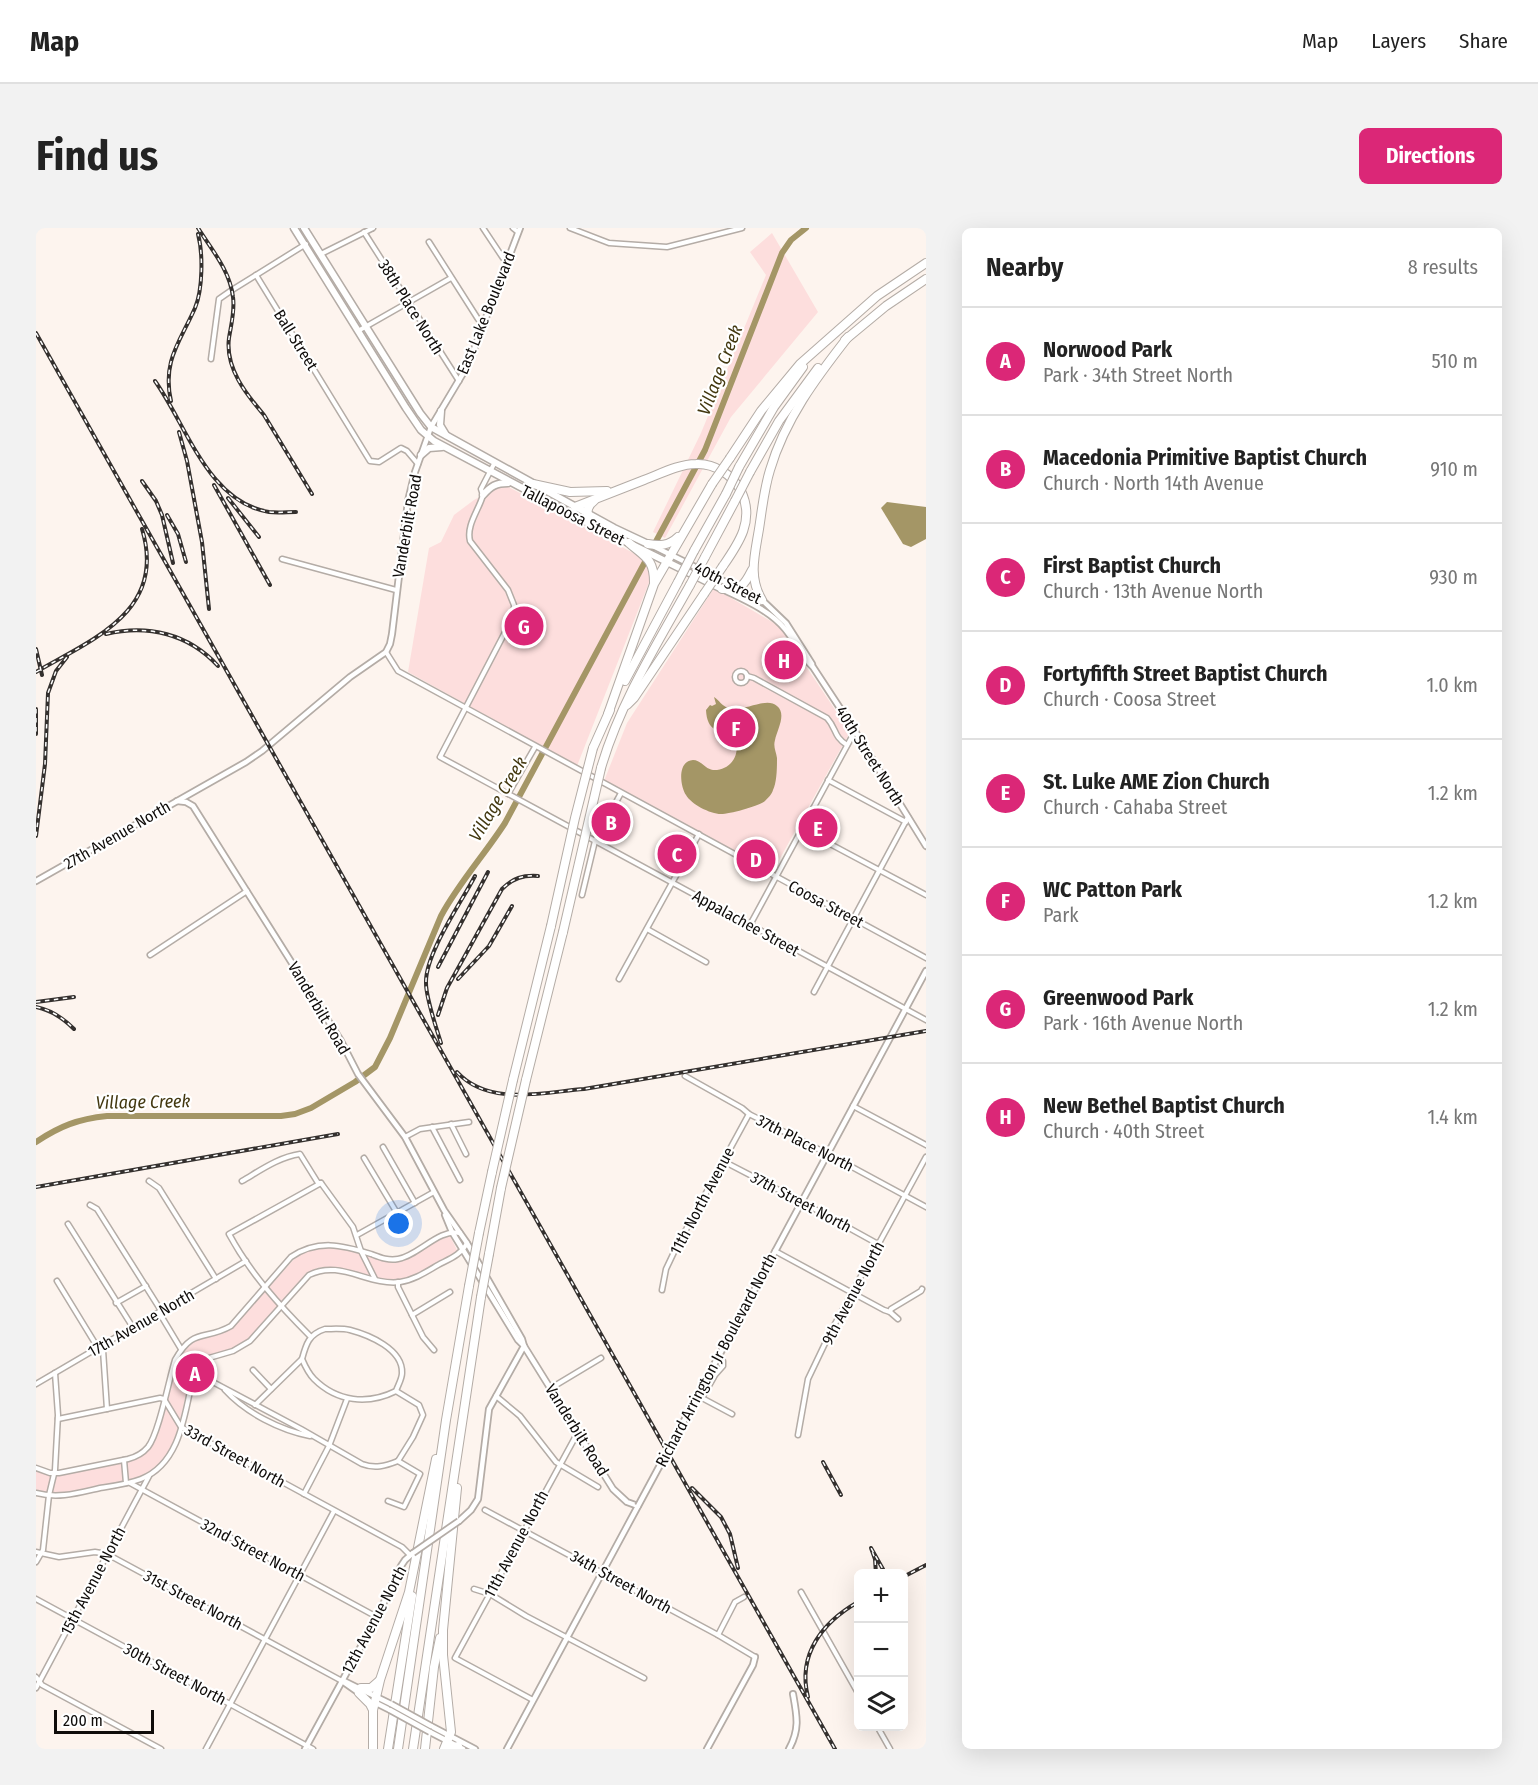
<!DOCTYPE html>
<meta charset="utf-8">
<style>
:root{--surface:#fff;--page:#f2f2f2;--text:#222;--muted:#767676;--line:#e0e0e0;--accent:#db2777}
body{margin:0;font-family:"Fira Sans Condensed",sans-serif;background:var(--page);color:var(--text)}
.controls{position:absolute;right:18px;bottom:18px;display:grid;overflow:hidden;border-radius:9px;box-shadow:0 6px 24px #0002}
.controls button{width:54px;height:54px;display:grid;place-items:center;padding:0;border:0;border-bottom:2px solid var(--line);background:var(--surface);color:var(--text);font:30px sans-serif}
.scale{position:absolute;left:18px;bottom:15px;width:100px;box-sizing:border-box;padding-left:6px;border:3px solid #0f0c0a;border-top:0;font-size:16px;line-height:21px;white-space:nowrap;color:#0f0c0a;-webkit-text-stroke:4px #fff;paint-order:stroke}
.you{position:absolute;left:363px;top:996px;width:21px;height:21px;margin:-15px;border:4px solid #fff;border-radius:50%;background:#1a73e8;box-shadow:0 0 0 9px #1a73e833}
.badge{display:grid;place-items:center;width:39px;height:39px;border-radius:50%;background:var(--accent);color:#fff;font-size:20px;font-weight:700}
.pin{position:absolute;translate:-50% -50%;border:3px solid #fff;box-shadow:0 2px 6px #0006}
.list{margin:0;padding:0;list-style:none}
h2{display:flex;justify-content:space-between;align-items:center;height:78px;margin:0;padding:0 24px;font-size:26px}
h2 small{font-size:20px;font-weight:400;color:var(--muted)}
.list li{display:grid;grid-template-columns:39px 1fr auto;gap:18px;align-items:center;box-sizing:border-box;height:108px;padding:0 24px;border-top:2px solid var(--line)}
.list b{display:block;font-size:22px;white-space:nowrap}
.list p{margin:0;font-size:20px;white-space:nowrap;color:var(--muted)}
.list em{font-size:20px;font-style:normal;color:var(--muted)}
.icon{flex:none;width:33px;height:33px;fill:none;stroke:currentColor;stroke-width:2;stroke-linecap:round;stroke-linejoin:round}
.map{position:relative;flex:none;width:890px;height:1521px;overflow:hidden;border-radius:9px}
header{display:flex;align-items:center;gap:36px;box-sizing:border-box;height:84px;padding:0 30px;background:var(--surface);border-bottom:2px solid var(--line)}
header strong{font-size:28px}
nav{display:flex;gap:33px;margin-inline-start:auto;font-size:21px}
.intro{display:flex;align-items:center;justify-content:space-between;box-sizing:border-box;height:144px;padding:0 36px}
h1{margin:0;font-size:42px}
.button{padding:15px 27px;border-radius:9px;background:var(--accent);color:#fff;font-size:21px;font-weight:700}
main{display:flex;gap:36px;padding:0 36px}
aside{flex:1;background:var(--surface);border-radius:9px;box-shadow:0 6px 24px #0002}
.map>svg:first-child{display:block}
.green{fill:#fddedd}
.water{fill:#a49666}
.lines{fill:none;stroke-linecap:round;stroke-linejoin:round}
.river{stroke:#a49666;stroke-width:6}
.minor-casing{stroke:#b4aca6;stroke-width:7}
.tertiary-casing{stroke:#b4aca6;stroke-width:8}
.primary-casing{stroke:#b4aca6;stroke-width:9}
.motorway-casing{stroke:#b4aca6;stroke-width:10}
.minor{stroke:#fff;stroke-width:4}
.tertiary{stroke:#fff;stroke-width:4.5}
.primary{stroke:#fff;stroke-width:6}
.motorway{stroke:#fff;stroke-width:8}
.rail-casing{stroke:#34302e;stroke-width:4}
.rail{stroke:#fff;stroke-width:1.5;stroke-dasharray:4.5;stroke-linecap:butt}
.tertiary-bridge-casing{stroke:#b4aca6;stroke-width:8;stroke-linecap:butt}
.motorway-bridge-casing{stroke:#b4aca6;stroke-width:10;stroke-linecap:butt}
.tertiary-bridge{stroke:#fff;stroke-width:4.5}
.motorway-bridge{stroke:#fff;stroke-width:8}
.labels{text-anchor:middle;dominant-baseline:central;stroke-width:4.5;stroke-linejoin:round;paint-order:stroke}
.street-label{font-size:16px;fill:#0f0c0a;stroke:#fff}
.water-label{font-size:18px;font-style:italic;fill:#433810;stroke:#fff}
</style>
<header>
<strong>Map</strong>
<nav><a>Map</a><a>Layers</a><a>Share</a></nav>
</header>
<div class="intro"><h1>Find us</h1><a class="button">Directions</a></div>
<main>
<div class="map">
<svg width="890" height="1521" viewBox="0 0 890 1521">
<rect width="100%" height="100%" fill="#fdf4ee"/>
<g class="green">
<polygon points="736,5 782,84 695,189 629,310 617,304 665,205 730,47 714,24"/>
<polygon points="467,256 603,328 613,339 614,352 541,538 372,444 393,320 405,314 418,287 438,272"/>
<polygon points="678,360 743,398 814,504 737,643 568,553 591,495"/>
<path d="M 414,1008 L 422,1024 C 404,1034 384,1049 363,1052 C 339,1055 302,1034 281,1040 C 277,1042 273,1045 269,1047 L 212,1112 L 197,1121 L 165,1130 C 162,1135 158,1141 156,1146 C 142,1183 146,1231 104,1250 C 94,1254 80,1255 68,1257 C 45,1262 23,1269 0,1262 L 0,1243 L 20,1247 L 102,1230 L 113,1220 L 140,1132 C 159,1103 170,1113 196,1100 L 260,1029 C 286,1011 313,1023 341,1030 C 348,1032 356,1035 364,1033 C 378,1029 397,1013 414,1008 Z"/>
</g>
<g class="water">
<polygon points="851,274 890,279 890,311 875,319 867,316 845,280"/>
<path d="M 678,469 C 683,472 686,478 692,480 C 707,485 730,468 741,478 C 751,486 741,502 739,512 C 737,519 740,523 741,530 C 741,539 741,554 737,562 C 736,566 732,570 729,573 C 723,578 694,586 685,586 C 674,586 655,576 650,567 C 644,558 641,533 657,532 C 665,532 669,541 677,542 C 695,543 706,525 698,510 C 683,502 671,504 670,482 L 674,477 L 676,478 L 680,476 Z"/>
</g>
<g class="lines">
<path class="river" d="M 0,914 C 24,898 42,891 71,888 L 245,888 L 259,886 L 275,880 L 319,854 L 339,839 L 354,810 L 405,688 C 422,656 449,626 469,595 L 669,222 L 746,25 L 755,12 L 770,0"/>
<g class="minor-casing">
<g id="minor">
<polyline points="447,0 467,30 471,33"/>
<polyline points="477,0 482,4"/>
<polyline points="534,0 573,15 631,19 706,0"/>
<polyline points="328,4 423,153"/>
<polyline points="393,14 442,91 447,96"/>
<polyline points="285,26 337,0"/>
<polyline points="220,47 334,233 343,234 365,220 371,223 382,236"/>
<polyline points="322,103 415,50"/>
<polyline points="175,131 183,71 196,62 270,16"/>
<path d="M 459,234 L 445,261 L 447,267 C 443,282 430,297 434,313 L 472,362 L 478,377 L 478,387 L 404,529 L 890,792"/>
<polyline points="246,331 360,362"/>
<polyline points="350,424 362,443 890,730"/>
<circle cx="705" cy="449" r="6"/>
<path d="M 711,448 L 718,450 L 791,490 C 801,501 797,508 811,517"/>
<polyline points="792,552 870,594"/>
<polyline points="472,566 499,519"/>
<polyline points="766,601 890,667"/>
<polyline points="546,667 559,613 585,565"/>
<polyline points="714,697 819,503"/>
<polyline points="611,701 670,734"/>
<polyline points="114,727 211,663"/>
<polyline points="583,751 663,606"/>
<polyline points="778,764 872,589"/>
<polyline points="649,848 706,880 713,886 792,926 890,979"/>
<polyline points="817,878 890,917"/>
<polyline points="415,896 430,926"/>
<polyline points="396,899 424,952"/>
<polyline points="369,909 384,901 433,894"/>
<polyline points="347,919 379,975"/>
<polyline points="328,930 361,985"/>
<polyline points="687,933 766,974 842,1016"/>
<polyline points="113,953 123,960 180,1051"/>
<path d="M 206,953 C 225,942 243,929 264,926 L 282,955 L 285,955 L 317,999 L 325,1023 L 339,1051"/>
<polyline points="54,977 61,981 124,1081 124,1086 145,1121"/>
<polyline points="32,996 96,1098 95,1100"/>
<polyline points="321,1007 398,964"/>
<polyline points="739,1023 848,1082 854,1084 862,1091"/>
<polyline points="21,1053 62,1120"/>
<polyline points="362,1054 362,1059 387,1109 398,1122"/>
<polyline points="626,1062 630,1041 640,1020 713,886"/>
<polyline points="80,1075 110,1058"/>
<polyline points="854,1084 855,1081 885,1063 886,1061"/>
<polyline points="376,1087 414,1064"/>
<path d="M 289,1101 C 297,1101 306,1100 314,1102 C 333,1107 367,1121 366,1145 C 366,1151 362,1157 360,1163 C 332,1177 301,1174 278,1151 C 273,1146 269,1138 266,1131 C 270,1116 273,1106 289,1101 Z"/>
<path d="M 274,1108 C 243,1077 214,1045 193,1006 L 285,955"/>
<polyline points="65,1118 67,1122 71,1181"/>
<polyline points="682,1130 687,1133 687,1138 679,1147 666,1170 696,1186"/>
<polyline points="217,1142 235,1161"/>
<path d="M 158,1144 L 265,1201 L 326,1236 C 339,1241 349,1238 362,1233"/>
<polyline points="0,1156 210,1033"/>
<polyline points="515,1160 565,1130"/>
<path d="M 189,1162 C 210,1185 244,1202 274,1208"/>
<polyline points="360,1163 383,1177 387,1187 377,1209 362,1233"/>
<polyline points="460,1168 484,1188 520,1234 562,1259"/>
<polyline points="219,1177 266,1131"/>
<polyline points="22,1191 124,1170 128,1171 145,1199 366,1319 374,1327"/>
<polyline points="762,1207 772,1151 794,1105 890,929"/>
<polyline points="88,1232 90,1255"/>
<path d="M 0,1240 L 14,1245 L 23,1245 L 92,1231 C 100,1229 107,1225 112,1219 C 123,1205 133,1151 139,1132 C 157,1099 169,1113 195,1098 L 255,1029 C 282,1011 306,1017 335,1026 C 343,1029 352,1033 362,1031 C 382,1028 403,1000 424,1005"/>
<polyline points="94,1255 341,1389"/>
<path d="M 0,1265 C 22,1271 42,1265 64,1260 C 77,1258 92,1256 105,1251 C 146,1235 149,1182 158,1144 L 163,1135 L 166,1132 L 197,1123 L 214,1113 L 273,1047 C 304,1031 332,1058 364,1054 C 378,1052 390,1044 402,1037 C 413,1031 425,1027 431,1015"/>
<polyline points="268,1266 293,1218 311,1171"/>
<polyline points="352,1273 368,1279 384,1246 362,1233"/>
<polyline points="449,1282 682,1407 719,1429"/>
<polyline points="0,1324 23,1329 59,1324 71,1326 306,1453"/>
<polyline points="0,1334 7,1322 13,1267 19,1242 22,1187 19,1145"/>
<polyline points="438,1361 454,1366 490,1388 608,1450"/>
<polyline points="765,1364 822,1465"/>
<polyline points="0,1371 277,1521"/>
<polyline points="682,1407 699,1374 708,1369"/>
<polyline points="0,1449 6,1457 125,1521"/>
<polyline points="0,1460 113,1248"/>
<polyline points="497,1472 419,1430 542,1204"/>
<polyline points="841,1498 854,1521"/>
<polyline points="170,1521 298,1283"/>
</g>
</g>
<g class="tertiary-casing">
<g id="tertiary">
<polyline points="619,319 726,372 750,395 776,436"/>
<path d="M 690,363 C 711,373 734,383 749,401 C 759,413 765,428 777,439 L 819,503 L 890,618"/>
<polyline points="141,573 150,574 157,578 305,813 322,846 369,909 408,982 431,1015 486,1111 488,1118 577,1261 591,1274 602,1278 471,1521"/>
<polyline points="0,653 210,534 226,523 314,449 350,424 354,416 356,406 372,273 379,244 395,199 432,137 484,0"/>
<polyline points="409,987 416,1004 482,1112 486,1116"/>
<polyline points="679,1135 890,743"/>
<polyline points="423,1293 435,1282 442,1271 453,1181 488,1118"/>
<polyline points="306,1453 323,1465"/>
<polyline points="308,1453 355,1476"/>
<polyline points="338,1474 354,1482"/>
<polyline points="395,1498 439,1521"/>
<polyline points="394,1504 427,1521"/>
<polyline points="269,1521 341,1389 365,1338 369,1332 377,1325"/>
<polyline points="671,1521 717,1437 719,1429"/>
<path d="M 753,1521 C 764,1501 761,1488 757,1466"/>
</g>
</g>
<g class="primary-casing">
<g id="primary">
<polyline points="258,0 370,180 385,202 398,213 558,298 686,361"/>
<polyline points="268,0 384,185 395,199 578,300 612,316"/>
<polyline points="405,183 404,197 410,207"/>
<polyline points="385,227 393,220 406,219"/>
<path d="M 447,267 C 455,258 460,255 472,255"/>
</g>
</g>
<g class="motorway-casing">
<g id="motorway">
<polyline points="809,112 850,78 890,51"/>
<polyline points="694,230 725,183 764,136 841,68 890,35"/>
<polyline points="703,239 738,179 767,139"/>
<polyline points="714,244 743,193 782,140"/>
<polyline points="497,256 534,264 571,263"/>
<path d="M 558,273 C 548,280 551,290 558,298"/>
<path d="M 539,279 C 562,270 585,261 608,252 C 624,246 643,236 660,236 C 678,235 697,247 705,263 C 719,292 703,315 687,338"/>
<path d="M 593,315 C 609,329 618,331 618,354"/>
<path d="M 612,316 C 623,318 633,318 642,309"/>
<polyline points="658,323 690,266"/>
<polyline points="669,329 699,273"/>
<path d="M 686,361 C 705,362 708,358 716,342"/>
<path d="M 726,372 C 712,349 719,326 723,301 C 726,282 728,261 734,242 C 749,191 780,150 812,109"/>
<polyline points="589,453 642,354"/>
<polyline points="591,477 598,470 668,366"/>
<polyline points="572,486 618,356 676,256"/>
<polyline points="557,520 574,482"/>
<path d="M 565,540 C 584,475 621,416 654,357"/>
<polyline points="477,852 515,698"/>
<polyline points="490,852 527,704"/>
<polyline points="443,1005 456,944"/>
<polyline points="453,1026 465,960"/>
<polyline points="325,1460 335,1460 343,1453"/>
<polyline points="323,1465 334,1476 337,1482"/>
<polyline points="337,1521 337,1482 344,1452 373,1364 400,1231"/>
<polyline points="352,1521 376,1368"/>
<polyline points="362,1521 410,1192 433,1058"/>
<polyline points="377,1521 445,1069"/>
<polyline points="389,1521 398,1439 404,1410"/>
<polyline points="408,1521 415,1504 407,1427 407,1402 421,1260"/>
<polyline points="414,1521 422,1518"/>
</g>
</g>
<use href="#minor" class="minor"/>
<use href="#tertiary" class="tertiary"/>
<use href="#primary" class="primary"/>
<use href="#motorway" class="motorway"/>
<g class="rail-casing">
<g id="rail">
<path d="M 162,0 C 176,22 194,43 197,69 C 199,83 195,97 193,110 C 189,140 210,166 228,187 L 276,266"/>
<polyline points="0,105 799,1521"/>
<path d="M 119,153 C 151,198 172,274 233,284 C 242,285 251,284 260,284"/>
<path d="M 135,173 C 126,133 144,114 159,80 C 167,61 167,25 162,6"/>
<polyline points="143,204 151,233 166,314 173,381"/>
<polyline points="106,253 120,273 126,287 137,335"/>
<polyline points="178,257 234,357"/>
<polyline points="192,270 223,309"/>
<polyline points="131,287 142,306 150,334"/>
<path d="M 70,406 C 112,396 153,406 182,438"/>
<polyline points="0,421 6,447"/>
<path d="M 0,444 C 57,411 131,383 106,301"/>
<polyline points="0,481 0,506"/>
<polyline points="0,608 9,536 12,465 20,443 31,429"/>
<polyline points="402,739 452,644"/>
<polyline points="422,751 453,718 476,678"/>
<polyline points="0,774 38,769"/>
<path d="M 0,779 C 15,782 27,790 38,801"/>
<path d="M 402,787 L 411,760 L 466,661 C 477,650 487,647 502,648"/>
<path d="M 405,815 C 400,799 390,770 390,755 C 389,726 425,675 439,648"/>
<path d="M 421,844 C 453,879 508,864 548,861 L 890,803"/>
<polyline points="0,959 302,906"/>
<polyline points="787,1234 805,1267"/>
<polyline points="656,1260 685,1289 694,1306 702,1340"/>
<polyline points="840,1346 839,1331 835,1320 848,1343"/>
<polyline points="867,1349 890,1337"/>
<path d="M 772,1469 C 761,1426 787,1394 822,1374"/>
</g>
</g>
<use href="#rail" class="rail"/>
<g class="tertiary-bridge-casing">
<g id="tertiary-bridge">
<polyline points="602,1278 679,1135"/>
<polyline points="377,1325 423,1293"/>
<polyline points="355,1476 395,1498"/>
<polyline points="354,1482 394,1504"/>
</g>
</g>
<g class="motorway-bridge-casing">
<g id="motorway-bridge">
<polyline points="676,256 694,230"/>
<polyline points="690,266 703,239"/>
<polyline points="699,273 714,244"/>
<polyline points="642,354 658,323"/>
<polyline points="654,357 669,329"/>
<polyline points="668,366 687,338"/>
<polyline points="515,698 539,590 557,520"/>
<polyline points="527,704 565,540"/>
<polyline points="456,944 477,852"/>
<polyline points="465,960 490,852"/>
<polyline points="433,1058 443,1005"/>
<polyline points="445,1069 453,1026"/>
</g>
</g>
<use href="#tertiary-bridge" class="tertiary-bridge"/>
<use href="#motorway-bridge" class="motorway-bridge"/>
</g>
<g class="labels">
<g class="street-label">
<text transform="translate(375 79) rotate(58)">38th Place North</text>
<text transform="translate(450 85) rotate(-68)">East Lake Boulevard</text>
<text transform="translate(260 112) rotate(58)">Ball Street</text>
<text transform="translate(537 287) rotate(27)">Tallapoosa Street</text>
<text transform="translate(371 298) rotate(-80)">Vanderbilt Road</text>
<text transform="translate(692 355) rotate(27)">40th Street</text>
<text transform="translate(834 528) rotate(58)">40th Street North</text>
<text transform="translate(81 607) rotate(-30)">27th Avenue North</text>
<text transform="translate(790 676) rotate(28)">Coosa Street</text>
<text transform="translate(710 695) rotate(29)">Appalachee Street</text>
<text transform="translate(283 780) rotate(59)">Vanderbilt Road</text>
<text transform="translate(769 915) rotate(27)">37th Place North</text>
<text transform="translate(666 973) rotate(-62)">11th North Avenue</text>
<text transform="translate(765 974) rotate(28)">37th Street North</text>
<text transform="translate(817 1065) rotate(-62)">9th Avenue North</text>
<text transform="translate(105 1095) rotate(-30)">17th Avenue North</text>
<text transform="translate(680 1132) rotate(-62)">Richard Arrington Jr Boulevard North</text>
<text transform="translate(541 1202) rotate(58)">Vanderbilt Road</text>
<text transform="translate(199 1228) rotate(29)">33rd Street North</text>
<text transform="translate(480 1316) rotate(-62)">11th Avenue North</text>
<text transform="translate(217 1322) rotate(28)">32nd Street North</text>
<text transform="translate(57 1353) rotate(-62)">15th Avenue North</text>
<text transform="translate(585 1354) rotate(29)">34th Street North</text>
<text transform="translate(157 1372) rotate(28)">31st Street North</text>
<text transform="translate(338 1392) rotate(-62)">12th Avenue North</text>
<text transform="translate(139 1446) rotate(28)">30th Street North</text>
</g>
<g class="water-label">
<text transform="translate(684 142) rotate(-69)">Village Creek</text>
<text transform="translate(462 571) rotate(-59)">Village Creek</text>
<text transform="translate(107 874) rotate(-1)">Village Creek</text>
</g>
</g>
</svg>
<div class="controls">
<button>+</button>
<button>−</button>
<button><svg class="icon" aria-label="layers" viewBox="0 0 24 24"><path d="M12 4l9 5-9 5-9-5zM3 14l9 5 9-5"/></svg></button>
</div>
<div class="scale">200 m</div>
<div class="you"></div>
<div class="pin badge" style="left:159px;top:1145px">A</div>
<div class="pin badge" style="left:575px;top:594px">B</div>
<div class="pin badge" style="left:641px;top:626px">C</div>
<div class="pin badge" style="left:720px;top:631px">D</div>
<div class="pin badge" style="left:782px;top:600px">E</div>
<div class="pin badge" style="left:700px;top:500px">F</div>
<div class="pin badge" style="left:488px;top:398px">G</div>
<div class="pin badge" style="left:748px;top:432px">H</div>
</div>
<aside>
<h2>Nearby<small>8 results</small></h2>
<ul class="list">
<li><span class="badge">A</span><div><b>Norwood Park</b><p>Park · 34th Street North</p></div><em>510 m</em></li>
<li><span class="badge">B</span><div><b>Macedonia Primitive Baptist Church</b><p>Church · North 14th Avenue</p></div><em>910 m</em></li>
<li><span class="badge">C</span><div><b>First Baptist Church</b><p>Church · 13th Avenue North</p></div><em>930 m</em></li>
<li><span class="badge">D</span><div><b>Fortyfifth Street Baptist Church</b><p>Church · Coosa Street</p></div><em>1.0 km</em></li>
<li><span class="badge">E</span><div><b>St. Luke AME Zion Church</b><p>Church · Cahaba Street</p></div><em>1.2 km</em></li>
<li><span class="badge">F</span><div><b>WC Patton Park</b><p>Park</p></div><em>1.2 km</em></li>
<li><span class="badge">G</span><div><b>Greenwood Park</b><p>Park · 16th Avenue North</p></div><em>1.2 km</em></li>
<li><span class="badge">H</span><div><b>New Bethel Baptist Church</b><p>Church · 40th Street</p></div><em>1.4 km</em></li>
</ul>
</aside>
</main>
